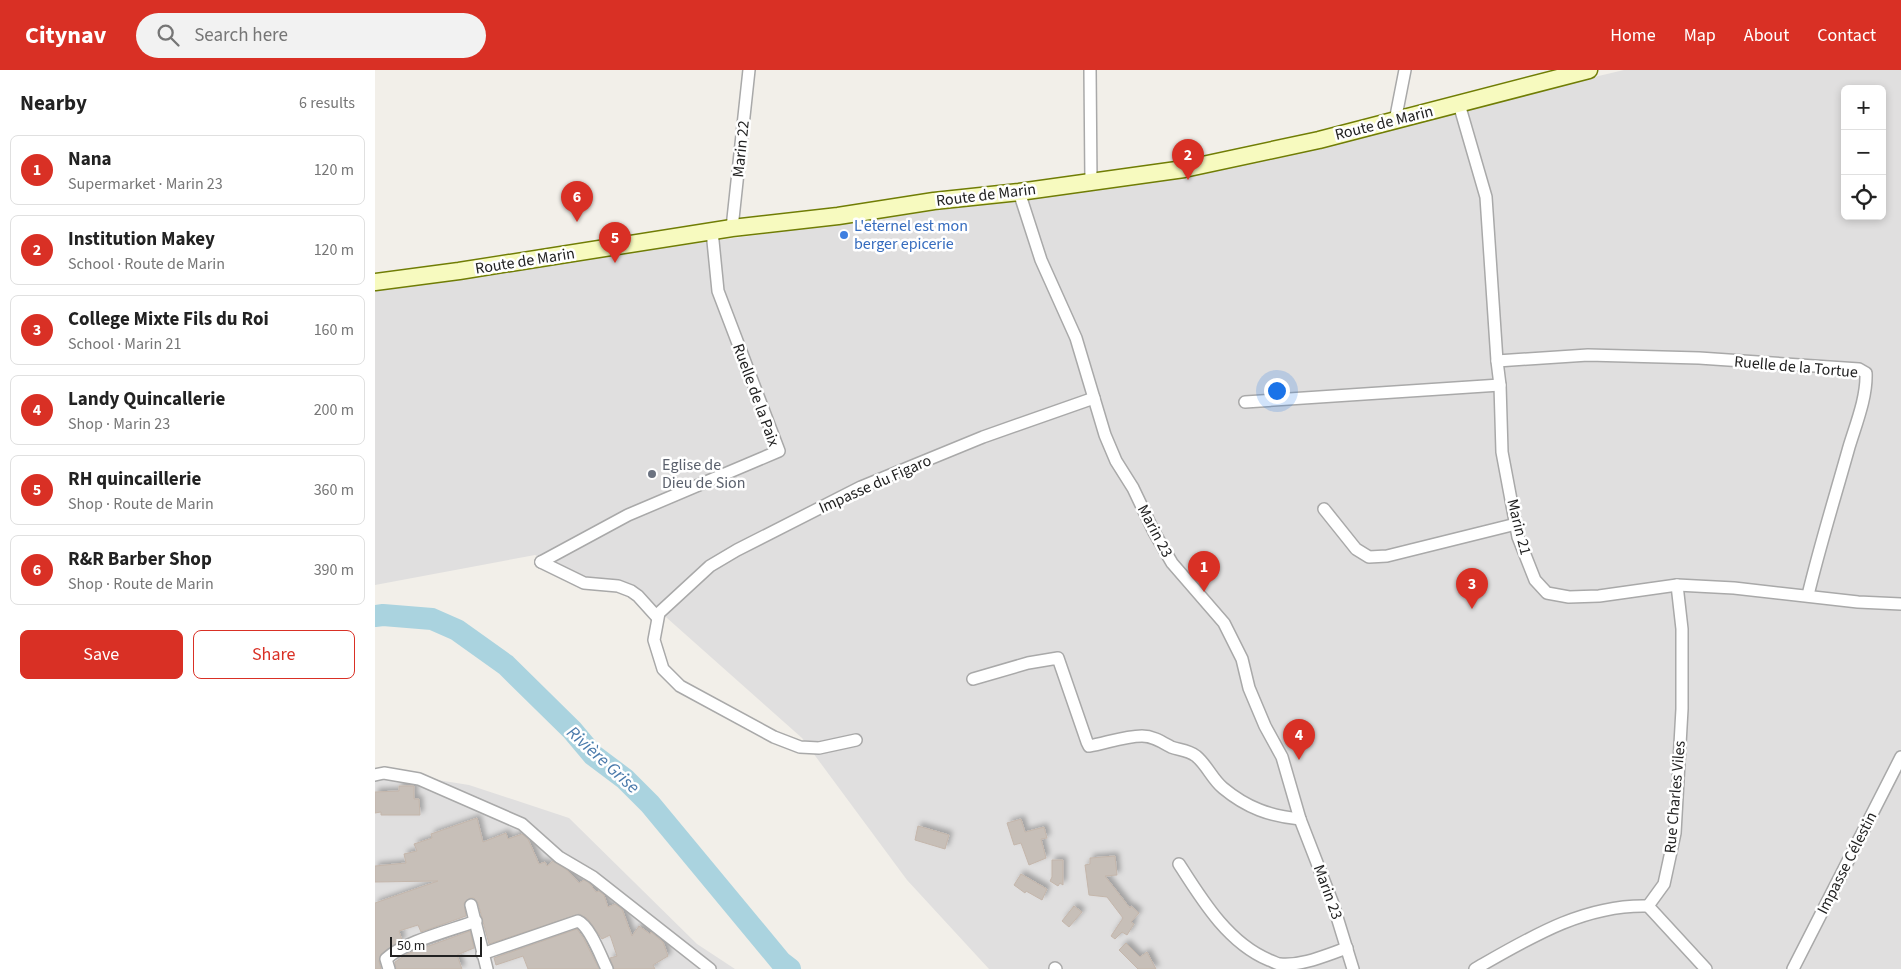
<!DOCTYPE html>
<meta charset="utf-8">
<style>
:root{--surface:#fff;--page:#f2f2f2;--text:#222;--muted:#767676;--line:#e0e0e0;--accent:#d93025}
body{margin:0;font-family:"Source Sans 3",sans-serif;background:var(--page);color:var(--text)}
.controls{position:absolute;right:15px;top:15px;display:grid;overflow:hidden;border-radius:8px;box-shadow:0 2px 8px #0003}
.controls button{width:45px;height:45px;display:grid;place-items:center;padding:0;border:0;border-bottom:1px solid var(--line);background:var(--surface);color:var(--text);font:25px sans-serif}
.scale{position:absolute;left:15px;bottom:12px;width:92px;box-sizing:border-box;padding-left:5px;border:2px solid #222;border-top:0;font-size:14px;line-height:18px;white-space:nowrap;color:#222;-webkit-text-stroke:4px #fff;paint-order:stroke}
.you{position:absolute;left:901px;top:320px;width:18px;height:18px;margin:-12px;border:4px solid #fff;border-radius:50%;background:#1a73e8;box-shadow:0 0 0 8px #1a73e833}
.badge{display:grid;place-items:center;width:32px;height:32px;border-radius:50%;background:var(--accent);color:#fff;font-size:16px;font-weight:700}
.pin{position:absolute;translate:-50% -41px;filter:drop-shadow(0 1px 2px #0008)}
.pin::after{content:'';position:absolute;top:26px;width:18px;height:15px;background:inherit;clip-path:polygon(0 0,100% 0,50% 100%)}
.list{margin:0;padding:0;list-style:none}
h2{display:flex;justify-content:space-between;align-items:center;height:65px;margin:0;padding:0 20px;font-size:21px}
h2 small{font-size:16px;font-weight:400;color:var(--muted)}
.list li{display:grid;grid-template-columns:32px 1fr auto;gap:15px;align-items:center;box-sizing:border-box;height:70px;margin:0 10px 10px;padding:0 10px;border:1px solid var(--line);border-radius:8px}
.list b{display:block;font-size:19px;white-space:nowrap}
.list p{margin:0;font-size:16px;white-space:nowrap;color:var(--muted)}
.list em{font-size:16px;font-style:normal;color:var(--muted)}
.actions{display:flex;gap:10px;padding:15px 20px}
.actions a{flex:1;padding:11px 0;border:1px solid var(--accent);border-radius:8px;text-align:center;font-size:18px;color:var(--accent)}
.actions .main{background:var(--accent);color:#fff}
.icon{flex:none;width:28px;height:28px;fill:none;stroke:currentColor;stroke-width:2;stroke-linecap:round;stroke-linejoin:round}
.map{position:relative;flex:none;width:1526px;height:899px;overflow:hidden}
header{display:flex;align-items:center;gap:30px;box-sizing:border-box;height:70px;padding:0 25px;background:var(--accent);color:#fff}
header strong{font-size:24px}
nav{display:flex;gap:28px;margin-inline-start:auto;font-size:18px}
.search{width:350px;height:45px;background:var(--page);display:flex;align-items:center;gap:12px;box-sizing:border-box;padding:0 18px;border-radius:28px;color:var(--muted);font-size:19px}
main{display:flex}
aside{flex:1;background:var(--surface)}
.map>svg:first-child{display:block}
.residential{fill:#e0dfdf;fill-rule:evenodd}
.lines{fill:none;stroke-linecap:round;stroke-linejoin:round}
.river{stroke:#aad3df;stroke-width:22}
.building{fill:#c7bfb8;stroke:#c4b6ab;filter:url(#shadow)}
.minor-casing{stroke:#a9a9a9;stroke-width:14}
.secondary-casing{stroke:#707d05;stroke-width:19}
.minor{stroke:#fff;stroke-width:11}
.secondary{stroke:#f7fabf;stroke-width:16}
.shop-dot{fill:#3f7fe0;stroke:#fff;stroke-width:2}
.worship-dot{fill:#6b7280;stroke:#fff;stroke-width:2}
.labels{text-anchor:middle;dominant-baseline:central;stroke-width:5;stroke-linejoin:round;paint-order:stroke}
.street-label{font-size:16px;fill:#222;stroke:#fff}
.shop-label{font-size:16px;fill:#366cbe;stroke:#fff;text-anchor:start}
.worship-label{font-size:16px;fill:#5b616d;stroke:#fff;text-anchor:start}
.water-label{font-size:18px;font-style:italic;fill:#4a7aab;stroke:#fff}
</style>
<header>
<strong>Citynav</strong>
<div class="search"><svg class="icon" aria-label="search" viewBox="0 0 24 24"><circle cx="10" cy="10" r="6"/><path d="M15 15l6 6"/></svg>Search here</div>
<nav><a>Home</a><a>Map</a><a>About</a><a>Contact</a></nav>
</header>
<main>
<aside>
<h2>Nearby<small>6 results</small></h2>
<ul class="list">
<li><span class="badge">1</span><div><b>Nana</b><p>Supermarket · Marin 23</p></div><em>120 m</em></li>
<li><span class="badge">2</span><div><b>Institution Makey</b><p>School · Route de Marin</p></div><em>120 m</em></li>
<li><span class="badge">3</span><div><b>College Mixte Fils du Roi</b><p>School · Marin 21</p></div><em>160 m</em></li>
<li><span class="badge">4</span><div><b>Landy Quincallerie</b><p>Shop · Marin 23</p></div><em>200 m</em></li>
<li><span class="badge">5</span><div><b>RH quincaillerie</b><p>Shop · Route de Marin</p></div><em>360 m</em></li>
<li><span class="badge">6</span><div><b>R&amp;R Barber Shop</b><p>Shop · Route de Marin</p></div><em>390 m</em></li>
</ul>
<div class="actions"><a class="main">Save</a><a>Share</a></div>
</aside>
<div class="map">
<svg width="1526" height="899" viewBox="0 0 1526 899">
<defs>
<filter id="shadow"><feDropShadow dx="3.5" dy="-3.5" stdDeviation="2.5" flood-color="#0004"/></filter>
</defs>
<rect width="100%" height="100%" fill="#f2efe9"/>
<g class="residential">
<path d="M 1249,0 L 1526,0 L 1526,899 L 614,899 L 532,810 L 427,668 L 283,540 L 160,485 L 0,515 L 0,217 L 661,127 L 809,103 ZM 1470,19 L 1507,19 L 1507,146 L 1470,146 Z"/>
<polygon points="0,700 94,715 194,748 322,874 360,899 0,899"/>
</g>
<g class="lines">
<polyline class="river" points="0,546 8,545 57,549 82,560 131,595 197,660 218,685 250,709 275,734 406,892 415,899"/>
</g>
<g class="building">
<polygon points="24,716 39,716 39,729 44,729 45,745 6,745 6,742 0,743 0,722 24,721"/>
<polygon points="102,748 108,772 131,763 133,769 147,764 153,769 164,794 170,792 172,796 178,791 192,800 204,813 209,810 214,813 221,822 224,821 229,825 233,837 240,834 247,839 257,866 264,856 275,864 276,862 288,872 293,886 278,895 280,899 239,899 235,888 242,886 235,865 227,869 213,849 204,844 114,874 103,833 99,828 95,828 89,833 91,846 46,862 43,855 24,861 27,870 6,884 4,891 6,899 0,899 0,833 63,811 0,812 0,796 31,793 29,784 42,781 39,774 57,768 56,764"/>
<polygon points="646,749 650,762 669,757 672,768 666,769 671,788 654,795 646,773 639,775 632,753"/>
<polygon points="543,756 574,765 570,779 540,770"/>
<polygon points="740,786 742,805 730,806 755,838 756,836 764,843 756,852 759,854 752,865 747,862 740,869 736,866 748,848 732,827 714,825 710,795 715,794 715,788"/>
<polygon points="677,790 688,790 688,815 685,813 683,816 675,811 677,807"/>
<polygon points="646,804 672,819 667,830 651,821 650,823 639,815"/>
<polygon points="699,836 707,842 694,857 687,851"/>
<polygon points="202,859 209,869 224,899 153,899 148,886 121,895 119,888"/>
<polygon points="95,861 99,878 82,885 87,899 21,899 20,892 32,884"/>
<polygon points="751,873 765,887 772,882 781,899 763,899 744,880"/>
</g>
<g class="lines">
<g class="minor-casing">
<g id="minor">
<polyline points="715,0 716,112"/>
<polyline points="1084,34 1111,127 1122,291 1125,315 1127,382 1143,467 1160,510 1172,523 1194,527 1224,526 1302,515 1359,518 1483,532 1526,534"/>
<polyline points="1020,51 1030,0"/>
<polyline points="644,122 666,190 701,268 730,365 741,391 758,418 779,462 797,493 849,553 867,589 874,618 890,656 907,687 925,749 958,834 978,899"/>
<polyline points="357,158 374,0"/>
<path d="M 1122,291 L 1213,285 L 1324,288 L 1484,299 L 1491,303 C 1492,327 1481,354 1474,377 C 1460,427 1445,475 1433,525"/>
<polyline points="870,332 1125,315"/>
<polyline points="949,439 981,479 994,487 1012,486 1141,454"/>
<polyline points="166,492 253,445 404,381 343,221 337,161"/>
<polyline points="166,492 209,513 243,516 256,521 263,526 282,547"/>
<path d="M 598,609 L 653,593 L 683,588 L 712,672 L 714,676 C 731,673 750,666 767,666 C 778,666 787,672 796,677 C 804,680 813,680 821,686 C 832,695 837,709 848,718 C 872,738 895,746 925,749"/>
<polyline points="481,670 444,678 425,677 399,667 305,616 288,599 279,570 284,543 335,496 362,480 486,417 608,367 719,328"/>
<polyline points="0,705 9,703 44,709 147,754 184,787 218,807 335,899"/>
<path d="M 804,794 C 827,830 853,873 894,890 C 898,891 901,894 905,894 C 928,896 951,885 972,878"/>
<polyline points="96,835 112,899"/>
<polyline points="1273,836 1289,814 1300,763 1307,639 1307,559 1302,515"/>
<polyline points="1273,836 1331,899"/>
<path d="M 107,884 L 203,851 C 215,856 226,887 232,899"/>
<polyline points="680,898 681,899"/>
<path d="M 14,899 L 11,889 C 28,872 77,860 101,851"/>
<path d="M 1100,899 C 1154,868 1209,834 1273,836"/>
<polyline points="1418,899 1526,687"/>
</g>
</g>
<g class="secondary-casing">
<polyline id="secondary" points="0,212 84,201 357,158 463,146 559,131 644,122 809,99 944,70 1214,0"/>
</g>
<use href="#minor" class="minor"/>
<use href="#secondary" class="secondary"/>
</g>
<circle class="shop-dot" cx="469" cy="165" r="5"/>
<circle class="worship-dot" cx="277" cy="404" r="5"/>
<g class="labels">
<g class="street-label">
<text transform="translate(1009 53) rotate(-14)">Route de Marin</text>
<text transform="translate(366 79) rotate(-84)">Marin 22</text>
<text transform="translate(611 125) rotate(-7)">Route de Marin</text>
<text transform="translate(150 191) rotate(-9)">Route de Marin</text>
<text transform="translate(1421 297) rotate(5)">Ruelle de la Tortue</text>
<text transform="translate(381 325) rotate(70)">Ruelle de la Paix</text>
<text transform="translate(500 414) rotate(-24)">Impasse du Figaro</text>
<text transform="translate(1144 457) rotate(76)">Marin 21</text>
<text transform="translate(780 461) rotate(62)">Marin 23</text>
<text transform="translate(1300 727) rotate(-85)">Rue Charles Viles</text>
<text transform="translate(1472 793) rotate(-63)">Impasse Célestin</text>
<text transform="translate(953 822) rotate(70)">Marin 23</text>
</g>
<g class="shop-label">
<text x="479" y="156">L'eternel est mon<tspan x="479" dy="18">berger epicerie</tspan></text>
</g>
<g class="worship-label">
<text x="287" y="395">Eglise de<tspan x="287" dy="18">Dieu de Sion</tspan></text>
</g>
<g class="water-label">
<text transform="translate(228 690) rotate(42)">Rivière Grise</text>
</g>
</g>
</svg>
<div class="controls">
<button>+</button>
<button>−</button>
<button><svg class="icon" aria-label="locate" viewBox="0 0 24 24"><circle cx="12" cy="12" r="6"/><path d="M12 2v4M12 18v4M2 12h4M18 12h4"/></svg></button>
</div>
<div class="scale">50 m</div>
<div class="you"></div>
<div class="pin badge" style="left:829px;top:522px">1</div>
<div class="pin badge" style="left:813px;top:110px">2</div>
<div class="pin badge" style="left:1097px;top:539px">3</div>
<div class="pin badge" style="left:924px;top:690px">4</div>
<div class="pin badge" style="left:240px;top:193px">5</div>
<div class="pin badge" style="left:202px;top:152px">6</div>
</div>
</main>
